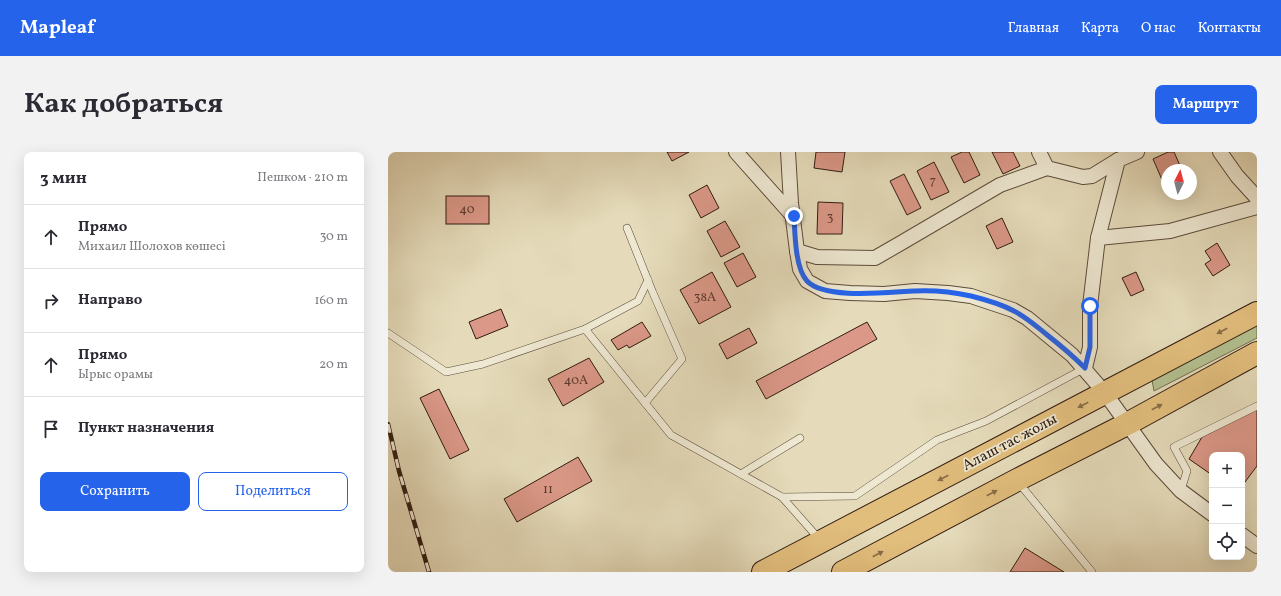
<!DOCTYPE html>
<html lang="ru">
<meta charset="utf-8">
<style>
:root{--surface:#fff;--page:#f2f2f3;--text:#2b2b33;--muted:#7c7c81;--line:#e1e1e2;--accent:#2563eb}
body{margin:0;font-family:Vollkorn,serif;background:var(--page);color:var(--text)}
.controls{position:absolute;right:12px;bottom:12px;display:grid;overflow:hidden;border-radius:8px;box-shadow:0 4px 16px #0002}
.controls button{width:36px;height:36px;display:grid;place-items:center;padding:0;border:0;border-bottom:1px solid var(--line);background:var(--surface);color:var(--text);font:20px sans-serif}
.compass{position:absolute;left:773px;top:12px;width:36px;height:36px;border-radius:50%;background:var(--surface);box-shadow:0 4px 16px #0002;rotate:6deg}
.stop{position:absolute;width:12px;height:12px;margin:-9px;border:3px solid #2563eb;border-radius:50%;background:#fff}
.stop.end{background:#2563eb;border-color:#fff;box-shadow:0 1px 4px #0008}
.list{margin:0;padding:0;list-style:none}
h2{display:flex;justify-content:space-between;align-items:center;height:52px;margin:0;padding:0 16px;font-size:17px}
h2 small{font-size:13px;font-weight:400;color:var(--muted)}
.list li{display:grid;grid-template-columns:26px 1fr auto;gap:12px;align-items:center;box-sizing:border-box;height:64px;padding:0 16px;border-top:1px solid var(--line)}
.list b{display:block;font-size:15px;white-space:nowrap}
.list p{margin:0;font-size:13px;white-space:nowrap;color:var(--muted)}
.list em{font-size:13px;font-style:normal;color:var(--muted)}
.actions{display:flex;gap:8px;padding:12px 16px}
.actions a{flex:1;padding:9px 0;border:1px solid var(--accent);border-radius:8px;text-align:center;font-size:14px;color:var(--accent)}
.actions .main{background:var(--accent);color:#fff}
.icon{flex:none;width:22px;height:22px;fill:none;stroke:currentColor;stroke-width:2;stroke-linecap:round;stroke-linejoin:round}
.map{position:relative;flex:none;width:869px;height:420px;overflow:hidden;border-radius:8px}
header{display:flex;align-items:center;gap:24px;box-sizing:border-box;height:56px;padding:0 20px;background:var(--accent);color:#fff}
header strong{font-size:19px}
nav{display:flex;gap:22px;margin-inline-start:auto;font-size:14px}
.intro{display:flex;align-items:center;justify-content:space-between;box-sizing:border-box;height:96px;padding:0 24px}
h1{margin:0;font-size:28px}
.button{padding:10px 18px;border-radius:8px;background:var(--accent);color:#fff;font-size:14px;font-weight:700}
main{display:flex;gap:24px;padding:0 24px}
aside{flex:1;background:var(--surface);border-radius:8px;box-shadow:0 4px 16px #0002}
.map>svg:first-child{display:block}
.green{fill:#b4c090;stroke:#726e50}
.building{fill:#db9888;stroke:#301b11}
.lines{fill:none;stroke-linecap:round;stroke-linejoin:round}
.service-casing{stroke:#5d4b3b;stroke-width:8}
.minor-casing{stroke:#5d4b3b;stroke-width:16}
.primary-casing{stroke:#301b11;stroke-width:24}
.service{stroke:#eee8d2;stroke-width:7}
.minor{stroke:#eee8d2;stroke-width:14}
.primary{stroke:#e2be7d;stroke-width:22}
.rail-casing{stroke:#301b11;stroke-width:4.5}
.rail{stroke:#eee8d2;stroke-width:3;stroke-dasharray:9;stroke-linecap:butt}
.oneway{fill:#896c47}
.route{stroke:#2563eb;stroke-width:5}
.labels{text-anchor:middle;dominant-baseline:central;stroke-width:3.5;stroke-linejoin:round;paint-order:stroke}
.number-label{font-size:13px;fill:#5b3a2f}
.street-label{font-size:15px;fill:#301b11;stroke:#eee8d2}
</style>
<header>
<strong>Mapleaf</strong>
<nav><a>Главная</a><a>Карта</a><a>О нас</a><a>Контакты</a></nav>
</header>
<div class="intro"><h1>Как добраться</h1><a class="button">Маршрут</a></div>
<main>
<aside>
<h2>3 мин<small>Пешком · 210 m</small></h2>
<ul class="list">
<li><svg class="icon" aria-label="ahead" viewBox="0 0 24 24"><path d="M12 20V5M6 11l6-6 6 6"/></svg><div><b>Прямо</b><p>Михаил Шолохов көшесі</p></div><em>30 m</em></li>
<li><svg class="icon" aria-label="right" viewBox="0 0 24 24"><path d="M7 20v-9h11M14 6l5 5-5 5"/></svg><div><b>Направо</b></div><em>160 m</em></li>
<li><svg class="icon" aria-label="ahead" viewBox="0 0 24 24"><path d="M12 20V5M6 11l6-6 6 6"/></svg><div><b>Прямо</b><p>Ырыс орамы</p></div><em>20 m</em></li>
<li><svg class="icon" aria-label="arrive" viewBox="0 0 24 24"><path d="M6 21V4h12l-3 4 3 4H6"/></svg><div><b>Пункт назначения</b></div></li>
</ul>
<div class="actions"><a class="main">Сохранить</a><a>Поделиться</a></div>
</aside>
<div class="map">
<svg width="869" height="420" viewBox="0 0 869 420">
<rect width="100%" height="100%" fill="#e5dbba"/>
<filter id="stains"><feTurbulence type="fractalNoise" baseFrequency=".005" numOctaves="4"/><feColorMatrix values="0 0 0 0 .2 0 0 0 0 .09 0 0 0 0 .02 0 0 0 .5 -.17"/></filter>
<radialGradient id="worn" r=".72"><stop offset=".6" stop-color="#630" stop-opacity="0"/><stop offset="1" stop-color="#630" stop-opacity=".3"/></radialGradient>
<polygon class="green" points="869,172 869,186 766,239 764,228"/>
<g class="building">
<polygon points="279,0 301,0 284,9"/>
<polygon points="428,0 457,0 454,20 426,16"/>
<polygon points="574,0 581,0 592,23 576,31 563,5"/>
<polygon points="604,0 625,0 632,14 615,22"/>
<polygon points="780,0 786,0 794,18 779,18 779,29 775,30 765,7"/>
<polygon points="546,10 561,40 543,48 529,19"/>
<polygon points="516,22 533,56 519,63 502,29"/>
<polygon points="319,33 331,56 313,66 301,43"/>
<rect x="58" y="44" width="43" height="28"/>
<polygon points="430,50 455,51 454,82 429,82"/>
<polygon points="614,66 625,90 609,97 598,74"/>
<polygon points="337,69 352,95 333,105 319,79"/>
<polygon points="829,91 842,113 825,124 817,112 823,108 817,99"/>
<polygon points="355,101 368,125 349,135 336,111"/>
<polygon points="324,120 343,155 311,172 292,138"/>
<polygon points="748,120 756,138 743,144 734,126"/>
<polygon points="113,157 120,174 88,187 81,170"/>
<polygon points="254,170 263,184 241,196 239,193 230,198 223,188"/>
<polygon points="479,170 489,187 378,247 368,229"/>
<polygon points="361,176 369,191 339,207 331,192"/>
<polygon points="201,206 216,230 175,254 160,227"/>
<polygon points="51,237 81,298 62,307 32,246"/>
<polygon points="869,257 869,314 854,334 854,303 824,303 824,323 801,307 814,285"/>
<polygon points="190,305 204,329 129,370 116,347"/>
<polygon points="637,396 676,420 622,420"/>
</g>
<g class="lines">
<g class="service-casing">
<g id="service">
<polyline points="239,76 265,141 294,207 257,251"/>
<polyline points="197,177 250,149 260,128"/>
<polyline points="0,181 58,220 95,212 197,177 283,283 394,345 432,388"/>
<polyline points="353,322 412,286"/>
<polyline points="630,330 704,420"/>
<polyline points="793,338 799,319 786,295 869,254"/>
<polyline points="394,345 467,344 549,288 598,269 697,216"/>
</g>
</g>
<g class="minor-casing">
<g id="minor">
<polyline points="348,0 405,64"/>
<polyline points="400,0 403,51 409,99 412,117 419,129 437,139 462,141 496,142 527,139 560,141 583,144 625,158 639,166 684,203 717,241 768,312 793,339 824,362"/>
<polyline points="651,0 659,16 695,25 704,24 730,8"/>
<polyline points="832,0 849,24 869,46"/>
<polyline points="710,86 782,79 869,55"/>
<polyline points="409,99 429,105 487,106 513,91 612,33 659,16"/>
<polyline points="697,216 702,195 702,154 710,86 730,8 749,0"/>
<polyline points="854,383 869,394"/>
</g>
</g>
<g class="primary-casing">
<g id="primary">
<polyline points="375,420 869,161"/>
<polyline points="455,420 629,328 739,272 869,201"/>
</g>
</g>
<use href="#service" class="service"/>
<use href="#minor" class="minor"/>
<use href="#primary" class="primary"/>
<g class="rail-casing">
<polyline id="rail" points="0,272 11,319 41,420"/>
</g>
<use href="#rail" class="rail"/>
</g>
<defs><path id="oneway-solid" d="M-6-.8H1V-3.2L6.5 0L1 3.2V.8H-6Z"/></defs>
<g class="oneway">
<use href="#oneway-solid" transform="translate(834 179) rotate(152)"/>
<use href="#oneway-solid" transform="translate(695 253) rotate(152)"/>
<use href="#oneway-solid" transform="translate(769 255) rotate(-28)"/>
<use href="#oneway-solid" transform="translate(555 326) rotate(152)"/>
<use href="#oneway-solid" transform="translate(604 341) rotate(-28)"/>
<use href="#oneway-solid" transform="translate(490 402) rotate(-28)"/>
</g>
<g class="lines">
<path class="route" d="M 406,64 C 407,82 407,116 419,129 C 437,148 501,140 526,139 C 544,138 565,140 583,144 C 595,147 615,153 626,159 C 638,165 648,174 658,182 C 672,193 685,204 697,216 L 702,195 L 702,154"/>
</g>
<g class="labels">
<g class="number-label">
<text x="545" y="29">7</text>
<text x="79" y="58">40</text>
<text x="442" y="66">3</text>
<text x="317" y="146">38А</text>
<text x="188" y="229">40А</text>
<text x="160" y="338">11</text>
</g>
<g class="street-label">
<text transform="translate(622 291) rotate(-28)">Алаш тас жолы</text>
</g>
</g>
<rect width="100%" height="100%" filter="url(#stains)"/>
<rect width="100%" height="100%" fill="url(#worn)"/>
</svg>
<div class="controls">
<button>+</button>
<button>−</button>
<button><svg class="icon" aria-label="locate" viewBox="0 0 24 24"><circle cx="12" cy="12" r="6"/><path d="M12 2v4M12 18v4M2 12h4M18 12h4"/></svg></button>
</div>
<svg class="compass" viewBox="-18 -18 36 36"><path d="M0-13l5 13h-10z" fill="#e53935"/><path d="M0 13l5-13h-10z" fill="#7c7c81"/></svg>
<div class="stop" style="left:702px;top:154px"></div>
<div class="stop end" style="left:406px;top:64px"></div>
</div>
</main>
